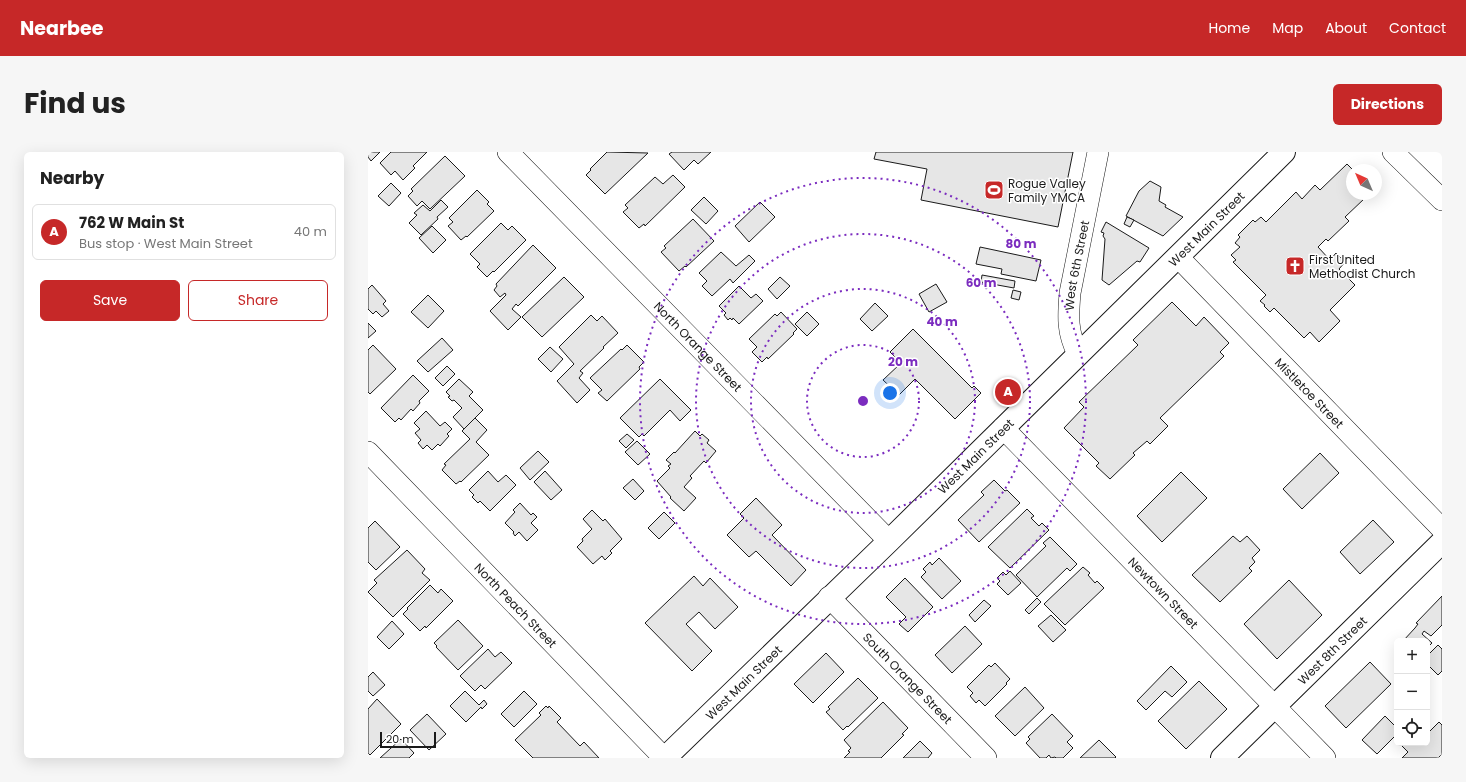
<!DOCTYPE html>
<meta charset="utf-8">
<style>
:root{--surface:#fff;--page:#f6f6f6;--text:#222;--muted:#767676;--line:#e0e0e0;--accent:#c62828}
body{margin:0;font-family:Poppins,sans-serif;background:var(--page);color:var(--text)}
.controls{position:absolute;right:12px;bottom:12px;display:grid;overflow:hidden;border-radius:6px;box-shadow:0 4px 16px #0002}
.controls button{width:36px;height:36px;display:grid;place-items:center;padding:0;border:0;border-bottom:1px solid var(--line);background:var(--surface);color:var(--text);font:20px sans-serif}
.compass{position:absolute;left:978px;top:12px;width:36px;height:36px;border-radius:50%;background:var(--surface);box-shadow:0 4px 16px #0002;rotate:316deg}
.scale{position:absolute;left:12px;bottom:10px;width:56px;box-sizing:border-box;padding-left:4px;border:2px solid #1a1a1a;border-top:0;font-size:11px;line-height:14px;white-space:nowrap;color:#1a1a1a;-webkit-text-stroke:3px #fff;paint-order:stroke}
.you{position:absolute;left:522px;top:241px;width:14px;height:14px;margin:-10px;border:3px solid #fff;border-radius:50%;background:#1a73e8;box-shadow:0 0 0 6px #1a73e833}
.badge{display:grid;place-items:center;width:26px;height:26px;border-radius:50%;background:var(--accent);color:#fff;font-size:13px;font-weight:700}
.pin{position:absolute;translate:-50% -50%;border:2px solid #fff;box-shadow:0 1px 4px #0006}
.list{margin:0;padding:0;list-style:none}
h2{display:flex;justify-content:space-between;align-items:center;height:52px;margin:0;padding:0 16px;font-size:17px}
h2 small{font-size:13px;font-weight:400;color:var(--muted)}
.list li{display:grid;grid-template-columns:26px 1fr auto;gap:12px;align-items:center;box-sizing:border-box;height:56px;margin:0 8px 8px;padding:0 8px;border:1px solid var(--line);border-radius:6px}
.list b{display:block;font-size:15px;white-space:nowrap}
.list p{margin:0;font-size:13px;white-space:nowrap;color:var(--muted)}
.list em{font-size:13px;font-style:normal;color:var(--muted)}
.actions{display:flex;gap:8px;padding:12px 16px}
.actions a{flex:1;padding:9px 0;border:1px solid var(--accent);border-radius:6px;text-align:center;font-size:14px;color:var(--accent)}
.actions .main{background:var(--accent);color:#fff}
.icon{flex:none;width:22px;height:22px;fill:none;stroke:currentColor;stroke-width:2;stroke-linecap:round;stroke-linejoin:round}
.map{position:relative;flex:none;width:1074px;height:606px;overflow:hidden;border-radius:6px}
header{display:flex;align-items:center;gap:24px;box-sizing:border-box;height:56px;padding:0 20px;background:var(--accent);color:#fff}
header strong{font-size:19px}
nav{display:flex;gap:22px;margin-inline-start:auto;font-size:14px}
.intro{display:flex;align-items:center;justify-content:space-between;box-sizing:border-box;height:96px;padding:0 24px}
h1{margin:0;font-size:28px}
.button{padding:10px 18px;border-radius:6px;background:var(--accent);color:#fff;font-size:14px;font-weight:700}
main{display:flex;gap:24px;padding:0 24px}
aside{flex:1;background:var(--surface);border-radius:6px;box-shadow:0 4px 16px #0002}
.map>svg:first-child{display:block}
.building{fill:#e6e6e6;stroke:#1a1a1a}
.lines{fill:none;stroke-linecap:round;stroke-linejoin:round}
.minor-casing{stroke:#1a1a1a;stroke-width:22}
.major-casing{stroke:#1a1a1a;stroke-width:24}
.minor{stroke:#fff;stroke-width:21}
.major{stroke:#fff;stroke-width:22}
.ring{fill:none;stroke:#7b2cbf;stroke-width:2;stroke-dasharray:2 4}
.labels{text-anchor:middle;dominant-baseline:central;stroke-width:3;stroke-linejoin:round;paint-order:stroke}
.poi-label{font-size:12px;fill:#1a1a1a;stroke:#fff;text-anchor:start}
.street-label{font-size:12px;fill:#1a1a1a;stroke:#fff}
.centre{fill:#7b2cbf;stroke:#fff;stroke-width:2}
.ring-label{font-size:12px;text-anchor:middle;font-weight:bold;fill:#7b2cbf;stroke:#fff;stroke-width:3;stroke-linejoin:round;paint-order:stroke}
</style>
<header>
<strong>Nearbee</strong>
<nav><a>Home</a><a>Map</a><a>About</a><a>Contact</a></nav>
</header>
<div class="intro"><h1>Find us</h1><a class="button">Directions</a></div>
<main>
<aside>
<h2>Nearby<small></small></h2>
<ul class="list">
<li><span class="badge">A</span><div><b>762 W Main St</b><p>Bus stop · West Main Street</p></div><em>40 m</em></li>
</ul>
<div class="actions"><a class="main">Save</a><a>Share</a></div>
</aside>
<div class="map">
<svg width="1074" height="606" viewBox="0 0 1074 606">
<rect width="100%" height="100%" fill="#fff"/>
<g class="building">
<polygon points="0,0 12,0 3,9 0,5"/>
<polygon points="23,0 59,0 45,14 47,16 35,28 27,19 23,23 12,11"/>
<polygon points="239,0 280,1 237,42 218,23 223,18 222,17"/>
<polygon points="304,0 343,0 330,12 326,8 316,18 301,2"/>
<polygon points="508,0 705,0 690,75 553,48 559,17 506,7"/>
<polygon points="77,4 97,24 62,57 54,49 49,54 40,44 45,39 43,37"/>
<polygon points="979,12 985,18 984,42 996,42 994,44 997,46 977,65 981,69 960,89 958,87 950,95 962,108 968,101 977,110 971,117 987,133 962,158 972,169 951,190 942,180 936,186 906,156 902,160 896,154 897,153 892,149 898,143 865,110 868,108 863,103 872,95 867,91 872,85 870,83 885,68 887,70 893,65 898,70 928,40 934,47 947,33 952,38"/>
<polygon points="305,23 317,35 277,74 276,72 271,76 255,60 260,56 257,53 287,25 295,32"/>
<polygon points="782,29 793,35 791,49 798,53 797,55 815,65 795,84 758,64 771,39"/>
<polygon points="23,31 33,41 21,54 10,44"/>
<polygon points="109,38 121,50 119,52 126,59 99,85 98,84 93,88 80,74 85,70 81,66"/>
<polygon points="336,45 350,59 338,72 323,58"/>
<polygon points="73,48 80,55 69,65 70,67 53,83 41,71 49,63 46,61 55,53 62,59"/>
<polygon points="392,50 407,65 381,90 367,74"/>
<polygon points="759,65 766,68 762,75 756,72"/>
<polygon points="325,67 346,89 318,115 317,114 311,119 293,100 298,96 296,94"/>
<polygon points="738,70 781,96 772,110 769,109 741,133 734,128 737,87 735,84 736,81 733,80"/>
<polygon points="133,71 140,78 144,74 158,88 126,120 125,119 119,125 109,115 112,112 102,102"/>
<polygon points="64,74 78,88 65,101 51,86"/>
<polygon points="165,93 188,116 150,154 148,152 144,157 153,165 140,178 122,159 138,143 137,141 132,145 126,138 129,134 128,132"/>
<polygon points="612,95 673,108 668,129 633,122 634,117 608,112"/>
<polygon points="353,100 368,114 381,103 387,109 365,131 362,127 344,144 334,134 339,129 331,121"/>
<polygon points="614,123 647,129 646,136 613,130"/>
<polygon points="196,125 216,145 174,185 154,165"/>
<polygon points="412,125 422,134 409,147 400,137"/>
<polygon points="568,132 579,150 561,160 551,142"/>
<polygon points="4,133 18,149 15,152 21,159 14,165 8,159 5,162 0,157 0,137"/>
<polygon points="371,134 383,146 388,142 395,149 371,172 365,166 364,168 362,166 360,168 356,163 358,161 351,154"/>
<polygon points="645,138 653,140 651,148 643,146"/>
<polygon points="60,143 76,159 60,176 43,160"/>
<polygon points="804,150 828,174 836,165 861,191 852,200 856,204 792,266 800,274 782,292 779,289 765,301 767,303 742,327 728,314 731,311 696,276 716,255 711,250 770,193 765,188"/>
<polygon points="507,151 520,164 504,179 492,167"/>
<polygon points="413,160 429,177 425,181 426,182 400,207 399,205 394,210 384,200 389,195 381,187 407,162 409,164"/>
<polygon points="439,160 451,172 439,184 427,172"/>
<polygon points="223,163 229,169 234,164 250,181 235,195 236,196 212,219 215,221 211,226 222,238 209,251 189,229 206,212 191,195"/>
<polygon points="0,171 8,179 0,186"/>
<polygon points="545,177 604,236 606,234 613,241 587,267 547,227 531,243 515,228 533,211 522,200"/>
<polygon points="74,186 85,198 60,220 49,209"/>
<polygon points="5,193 28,217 2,242 0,240 0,198"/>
<polygon points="259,193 276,210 271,215 272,217 239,249 230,241 234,238 222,226 253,197 254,198"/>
<polygon points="182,195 195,207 183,220 170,207"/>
<polygon points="79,214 87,222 75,234 67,226"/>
<polygon points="45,223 61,239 51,249 52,251 45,259 43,257 33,268 31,266 27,270 13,256"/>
<polygon points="91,227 105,240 101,244 115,258 96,277 85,265 94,256 86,248 84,249 80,245 82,244 78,240"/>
<polygon points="292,227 323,258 312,269 302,258 276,284 274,282 271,285 252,266"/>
<polygon points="58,259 72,274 77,270 84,277 79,282 81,284 72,294 70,292 64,298 59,293 55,297 50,291 53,288 47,281 52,277 46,271"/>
<polygon points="107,266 119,278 108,290 121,303 93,330 92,329 88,332 74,318 78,313 76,312 102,287 94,279"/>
<polygon points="327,279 332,284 334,282 341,288 339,291 348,299 338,311 336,309 322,324 324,326 316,335 328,346 316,359 302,346 303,345 289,329 302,316 300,314 303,312 298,308 306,300 307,301"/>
<polygon points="259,282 266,288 258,296 251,289"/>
<polygon points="269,289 282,302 270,313 257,300"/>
<polygon points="170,299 181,310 162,328 152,316"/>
<polygon points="952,301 971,321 934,357 915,337"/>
<polygon points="120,319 130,330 138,323 148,333 122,359 112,349 110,351 104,345 106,343 101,338"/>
<polygon points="177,319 194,338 183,348 166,330"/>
<polygon points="813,320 839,346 794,390 769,364"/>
<polygon points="265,327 276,339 267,348 255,336"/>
<polygon points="626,328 637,339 639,338 652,351 611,390 590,368 616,343 613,340"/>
<polygon points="388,346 414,373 404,383 438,418 423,434 388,399 381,405 359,383 376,366 372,362"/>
<polygon points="152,351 163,363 165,361 169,365 163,371 170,378 159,389 151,380 147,384 145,381 146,380 137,371 147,360 145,358"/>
<polygon points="659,357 666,364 663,366 671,374 674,371 681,378 642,416 620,395"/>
<polygon points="224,358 235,369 237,367 254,387 242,399 244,401 237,408 234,404 225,412 209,395 215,389 214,387 224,377 215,367"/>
<polygon points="296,360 307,371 291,387 280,376"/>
<polygon points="1005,368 1026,390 992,422 972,400"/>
<polygon points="7,369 32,395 8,418 0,410 0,376"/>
<polygon points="865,384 872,390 879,384 892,398 884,406 887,410 881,416 884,419 852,450 824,423"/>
<polygon points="682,385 709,412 702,419 699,416 669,445 648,423 678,394 675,391"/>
<polygon points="39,398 57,417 54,421 62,428 25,465 0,440 9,431 6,428"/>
<polygon points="571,406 593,429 574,447 553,425 558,420 555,417 562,410 564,413"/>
<polygon points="715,415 722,421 720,423 727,431 729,429 736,436 697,473 676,452"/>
<polygon points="642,419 653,431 640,443 629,432 632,429 629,426 635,420 638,423"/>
<polygon points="326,424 335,434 342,426 370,455 347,477 331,460 318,472 344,499 324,519 277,471"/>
<polygon points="537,426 565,455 540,480 531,472 538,465 518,445"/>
<polygon points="921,428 954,463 909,507 876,472"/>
<polygon points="62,433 70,441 73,437 85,449 58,476 57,474 52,479 35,462 40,457 39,456"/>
<polygon points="1074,444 1074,473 1063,484 1056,479 1054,482 1064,491 1059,496 1059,489 1035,489 1047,476 1050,472 1048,471"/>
<polygon points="669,446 673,450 661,462 657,458"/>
<polygon points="616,448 623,454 607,470 601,463"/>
<polygon points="683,463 698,478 685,490 670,474"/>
<polygon points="90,468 115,494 90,518 68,495 69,494 66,491"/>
<polygon points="24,469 36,482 21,497 9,485"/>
<polygon points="597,474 614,492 584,521 567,503"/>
<polygon points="1070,493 1074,497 1074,519 1070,523 1059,512 1059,504"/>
<polygon points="120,497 127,505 133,500 144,511 117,537 113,533 107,539 92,524"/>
<polygon points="458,501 476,520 445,551 426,532"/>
<polygon points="1002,510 1023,532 978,576 957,554"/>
<polygon points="627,511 642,527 638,531 639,532 617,554 611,548 608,551 602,544 605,541 599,535 621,513 623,515"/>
<polygon points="803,514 819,530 804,545 797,539 778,558 769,549"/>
<polygon points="5,520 17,533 5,544 0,539 0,525"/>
<polygon points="490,526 510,546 480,575 479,574 475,578 458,560 462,557 460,555"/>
<polygon points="831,529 859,557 818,597 790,569"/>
<polygon points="657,535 676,556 647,584 627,564"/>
<polygon points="97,539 111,553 116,548 119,552 114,557 113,555 98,570 82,554"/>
<polygon points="156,539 169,552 146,575 133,562"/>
<polygon points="9,547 33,572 2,603 0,601 0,557"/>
<polygon points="515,550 540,576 534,582 536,583 513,606 476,606 482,600 480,599 483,596 476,588"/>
<polygon points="178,554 180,556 181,554 193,566 189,570 212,594 216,590 231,606 165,606 147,588 173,563 171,561"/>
<polygon points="59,562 78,582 61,598 42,578"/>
<polygon points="684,562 705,584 699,590 705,596 695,606 688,606 687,605 683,606 681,603 678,606 672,606 658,591 662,587 660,585"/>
<polygon points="1017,564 1029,576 1029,582 1009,602 994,588"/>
<polygon points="1071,570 1074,573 1074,602 1070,606 1034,606 1040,600 1034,594 1036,591 1059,591 1059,582"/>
<polygon points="33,587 46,601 41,606 12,606"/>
<polygon points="731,588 748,605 747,606 712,606"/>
<polygon points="552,589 564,601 560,606 535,606"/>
</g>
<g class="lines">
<g class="minor-casing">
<g id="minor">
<path id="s1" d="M 140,0 L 521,389"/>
<polyline points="1025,0 1074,48"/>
<path id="s2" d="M 810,105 L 1074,377"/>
<path id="s3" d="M 710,202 C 699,180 700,165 702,141 L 730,0"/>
<path id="s4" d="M 635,276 L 957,606"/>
<path id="s5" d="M 0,300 L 296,606"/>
<path id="s6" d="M 461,445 L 618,606"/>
</g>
</g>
<g class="major-casing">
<g id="major">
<path id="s7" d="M 297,606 L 521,389 L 916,0"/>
<path id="s8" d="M 854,606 L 1074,390"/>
</g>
</g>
<use href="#minor" class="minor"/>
<use href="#major" class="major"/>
</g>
<g class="ring">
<circle cx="495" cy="249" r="56"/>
<circle cx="495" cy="249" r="112"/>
<circle cx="495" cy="249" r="167"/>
<circle cx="495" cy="249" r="223"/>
</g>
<defs>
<g id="stadium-square" transform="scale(1)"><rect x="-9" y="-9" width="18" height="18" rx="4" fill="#c62828" stroke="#fff"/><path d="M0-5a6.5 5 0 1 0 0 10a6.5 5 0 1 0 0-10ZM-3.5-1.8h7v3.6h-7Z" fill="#fff"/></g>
<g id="church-square" transform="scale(1)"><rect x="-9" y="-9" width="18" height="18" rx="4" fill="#c62828" stroke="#fff"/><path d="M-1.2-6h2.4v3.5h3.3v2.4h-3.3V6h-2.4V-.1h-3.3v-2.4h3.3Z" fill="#fff"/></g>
</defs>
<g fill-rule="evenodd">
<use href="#stadium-square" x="626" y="38"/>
<use href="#church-square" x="927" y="114"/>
</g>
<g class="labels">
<g class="poi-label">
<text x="640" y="31">Rogue Valley<tspan x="640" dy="14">Family YMCA</tspan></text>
<text x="941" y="107">First United<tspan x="941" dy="14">Methodist Church</tspan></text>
</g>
<g class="street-label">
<text stroke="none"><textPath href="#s7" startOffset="757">West Main Street</textPath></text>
<text stroke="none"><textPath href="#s3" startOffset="91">West 6th Street</textPath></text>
<text stroke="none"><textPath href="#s1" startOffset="272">North Orange Street</textPath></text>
<text stroke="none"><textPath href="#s2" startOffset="189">Mistletoe Street</textPath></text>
<text stroke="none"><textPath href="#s7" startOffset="433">West Main Street</textPath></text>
<text stroke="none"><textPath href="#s4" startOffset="230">Newtown Street</textPath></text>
<text stroke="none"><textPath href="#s5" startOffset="213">North Peach Street</textPath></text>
<text stroke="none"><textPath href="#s8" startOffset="154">West 8th Street</textPath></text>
<text stroke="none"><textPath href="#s6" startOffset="113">South Orange Street</textPath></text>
<text stroke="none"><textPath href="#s7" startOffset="109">West Main Street</textPath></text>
</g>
</g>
<circle cx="495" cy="249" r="6" class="centre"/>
<g class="ring-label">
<text x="653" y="96">80 m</text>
<text x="613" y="135">60 m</text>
<text x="574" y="174">40 m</text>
<text x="535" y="214">20 m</text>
</g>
</svg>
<div class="controls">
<button>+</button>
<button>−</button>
<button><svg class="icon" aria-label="locate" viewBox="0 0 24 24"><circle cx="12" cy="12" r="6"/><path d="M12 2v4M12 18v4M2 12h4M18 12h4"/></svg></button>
</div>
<svg class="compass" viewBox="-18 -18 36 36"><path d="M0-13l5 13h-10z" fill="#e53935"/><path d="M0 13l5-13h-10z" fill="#767676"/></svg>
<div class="scale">20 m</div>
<div class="you"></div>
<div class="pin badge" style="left:640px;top:240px">A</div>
</div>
</main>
